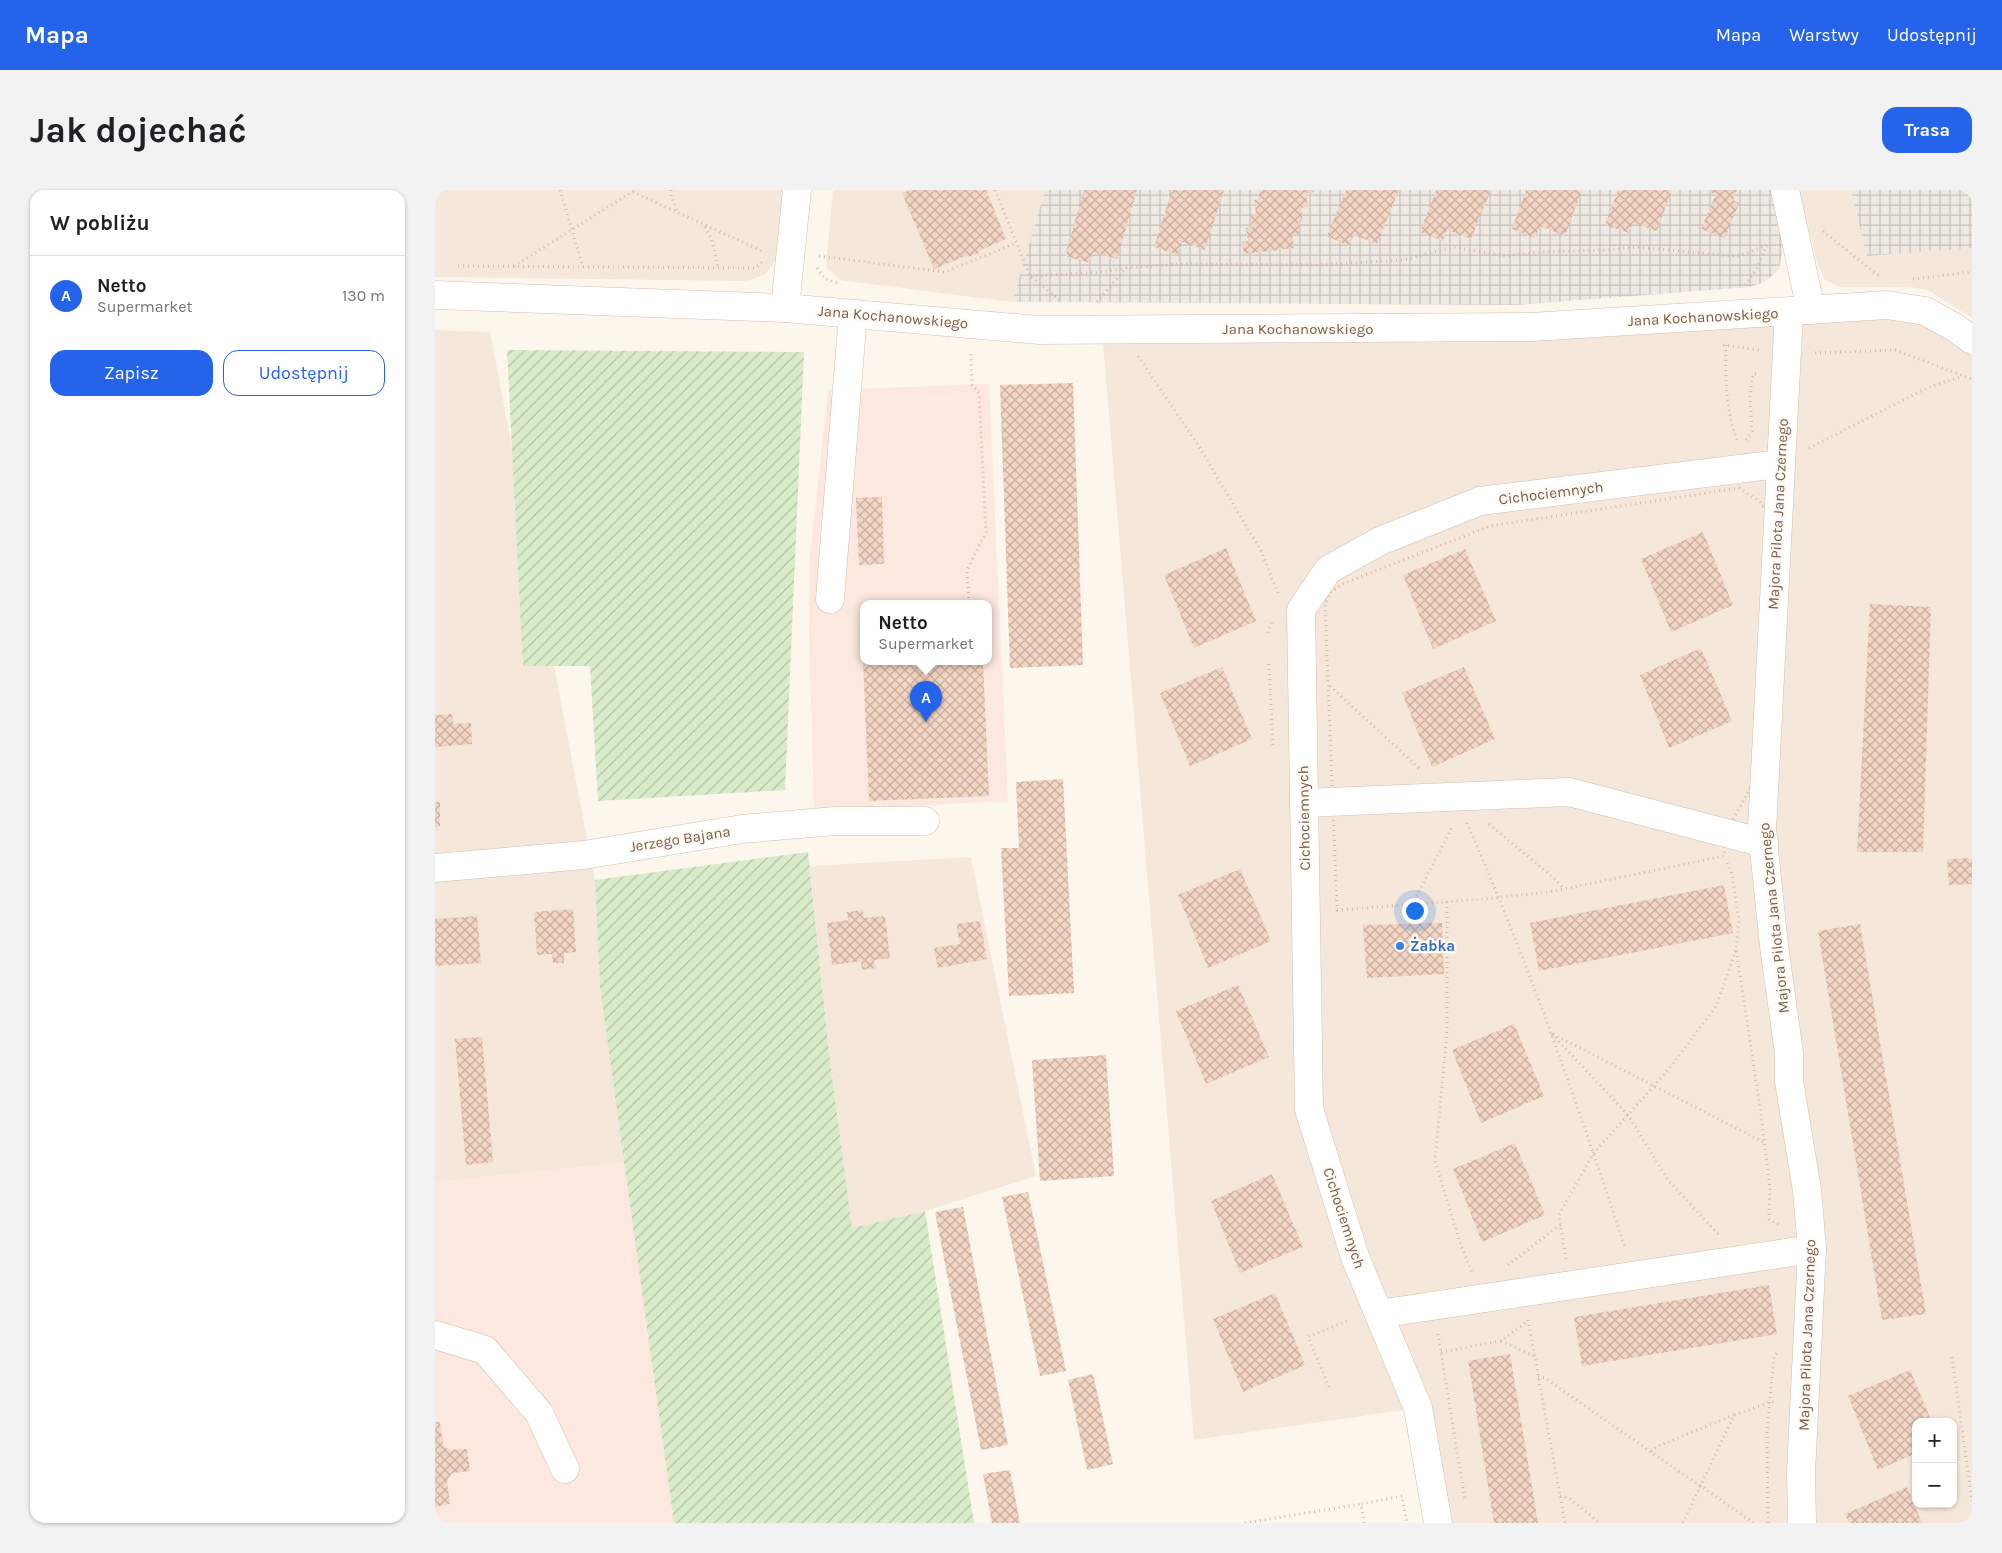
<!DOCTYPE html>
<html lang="pl">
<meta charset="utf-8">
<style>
:root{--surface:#fff;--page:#f2f2f2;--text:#202124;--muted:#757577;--line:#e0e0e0;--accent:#2563eb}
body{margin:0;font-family:Karla,sans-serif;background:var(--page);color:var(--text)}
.controls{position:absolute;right:15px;bottom:15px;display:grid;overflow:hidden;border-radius:10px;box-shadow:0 1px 4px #0004}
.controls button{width:45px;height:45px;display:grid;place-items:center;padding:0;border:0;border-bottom:1px solid var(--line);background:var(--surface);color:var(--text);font:25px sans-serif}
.you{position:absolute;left:979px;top:720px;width:18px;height:18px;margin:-12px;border:4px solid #fff;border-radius:50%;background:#1a73e8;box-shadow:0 0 0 8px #1a73e833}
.badge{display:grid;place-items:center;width:32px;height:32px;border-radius:50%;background:var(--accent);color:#fff;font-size:16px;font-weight:700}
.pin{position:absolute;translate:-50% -41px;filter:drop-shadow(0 1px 2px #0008)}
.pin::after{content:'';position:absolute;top:26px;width:18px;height:15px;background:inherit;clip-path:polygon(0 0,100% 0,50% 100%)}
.popup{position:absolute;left:425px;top:410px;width:132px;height:65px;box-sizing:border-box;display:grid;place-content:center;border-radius:10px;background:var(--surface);filter:drop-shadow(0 1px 4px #0005);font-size:16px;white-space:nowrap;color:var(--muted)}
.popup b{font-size:19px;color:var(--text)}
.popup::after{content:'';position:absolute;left:50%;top:100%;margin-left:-10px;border:10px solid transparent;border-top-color:var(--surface)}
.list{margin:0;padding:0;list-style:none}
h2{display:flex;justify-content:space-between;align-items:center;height:65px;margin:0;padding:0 20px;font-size:21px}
h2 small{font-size:16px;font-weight:400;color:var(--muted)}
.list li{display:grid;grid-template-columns:32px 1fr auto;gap:15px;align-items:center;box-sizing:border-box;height:80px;padding:0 20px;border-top:1px solid var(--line)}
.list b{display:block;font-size:19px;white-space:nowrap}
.list p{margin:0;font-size:16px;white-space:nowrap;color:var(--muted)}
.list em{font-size:16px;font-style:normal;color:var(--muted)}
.actions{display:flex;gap:10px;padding:15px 20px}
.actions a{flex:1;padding:11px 0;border:1px solid var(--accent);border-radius:15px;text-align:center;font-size:18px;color:var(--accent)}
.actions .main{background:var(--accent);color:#fff}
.map{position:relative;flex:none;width:1537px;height:1333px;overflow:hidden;border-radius:15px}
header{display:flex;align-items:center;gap:30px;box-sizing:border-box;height:70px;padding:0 25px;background:var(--accent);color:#fff}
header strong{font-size:24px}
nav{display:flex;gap:28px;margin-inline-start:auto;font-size:18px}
.intro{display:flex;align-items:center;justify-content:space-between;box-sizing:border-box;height:120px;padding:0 30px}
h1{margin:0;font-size:35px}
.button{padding:12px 22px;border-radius:15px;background:var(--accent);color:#fff;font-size:18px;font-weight:700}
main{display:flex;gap:30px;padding:0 30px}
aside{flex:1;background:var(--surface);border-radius:15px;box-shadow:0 1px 4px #0004}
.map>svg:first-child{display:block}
.residential{fill:#f5e8da;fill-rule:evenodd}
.commercial{fill:#fde8e0;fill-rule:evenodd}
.industrial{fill:url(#industrial-grid)}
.garden{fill:url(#garden-furrows)}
.building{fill:url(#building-cross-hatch)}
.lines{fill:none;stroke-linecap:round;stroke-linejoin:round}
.minor-casing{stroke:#d1beb0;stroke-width:29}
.path{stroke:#d9b8a5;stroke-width:3;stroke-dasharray:1 4;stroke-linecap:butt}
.minor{stroke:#fff;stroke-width:28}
.shop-dot{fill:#3f7fe0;stroke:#fffaf3;stroke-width:2}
.labels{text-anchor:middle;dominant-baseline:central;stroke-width:5;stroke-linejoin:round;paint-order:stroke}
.street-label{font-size:15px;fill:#7a5c4d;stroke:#fffaf3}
.shop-label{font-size:15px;font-weight:bold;fill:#366cbe;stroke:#fffaf3;text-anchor:start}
</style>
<header>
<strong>Mapa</strong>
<nav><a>Mapa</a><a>Warstwy</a><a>Udostępnij</a></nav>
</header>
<div class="intro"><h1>Jak dojechać</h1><a class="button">Trasa</a></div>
<main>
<aside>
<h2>W pobliżu<small></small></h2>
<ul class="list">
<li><span class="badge">A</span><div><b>Netto</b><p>Supermarket</p></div><em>130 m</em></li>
</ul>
<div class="actions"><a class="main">Zapisz</a><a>Udostępnij</a></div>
</aside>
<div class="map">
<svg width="1537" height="1333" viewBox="0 0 1537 1333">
<defs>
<pattern id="industrial-grid" width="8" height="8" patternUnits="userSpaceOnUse" patternTransform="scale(1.25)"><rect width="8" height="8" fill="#efe9e4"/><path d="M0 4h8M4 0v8" fill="none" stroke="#c7c0bb"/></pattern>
<pattern id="garden-furrows" width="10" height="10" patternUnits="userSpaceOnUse" patternTransform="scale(1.25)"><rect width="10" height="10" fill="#d8ecc9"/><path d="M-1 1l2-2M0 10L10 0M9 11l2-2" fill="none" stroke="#b4c2a5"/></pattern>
<pattern id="building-cross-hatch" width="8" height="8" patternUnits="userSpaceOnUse" patternTransform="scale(1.25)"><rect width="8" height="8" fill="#f3d5c3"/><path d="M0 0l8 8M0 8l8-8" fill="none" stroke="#cab0a1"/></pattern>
</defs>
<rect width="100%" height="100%" fill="#fdf6ec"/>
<g class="residential">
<polygon points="0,0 350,0 346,65 330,84 313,91 0,87"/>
<polygon points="398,0 610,0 577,112 405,90 391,77"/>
<polygon points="1364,0 1537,0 1537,128 1493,100 1473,97 1405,97 1390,90 1382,72"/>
<path d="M 1452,115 L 1537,150 L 1537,1333 L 1003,1333 L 983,1218 L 759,1250 L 667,140 ZM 1481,1232 L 1518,1232 L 1518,1314 L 1481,1314 Z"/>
<polygon points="0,140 55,142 160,690 165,797 190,973 0,992"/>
<polygon points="536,667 601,986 490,1021 417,1038 395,871 375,676"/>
</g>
<g class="commercial">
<path d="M 554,194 L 573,611 L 379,621 L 374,444 L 375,365 L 393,200 ZM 428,413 L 554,413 L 554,471 L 428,471 Z"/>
<polygon points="190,973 239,1333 0,1333 0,992"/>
</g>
<g class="industrial">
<polygon points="610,0 1336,0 1349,52 1344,79 1330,92 1314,97 1082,115 577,112"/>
<polygon points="1416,0 1537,0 1537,58 1432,66"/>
</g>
<g class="garden">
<polygon points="72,160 369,162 350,600 163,611 155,476 88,476"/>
<polygon points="373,662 395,871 417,1038 490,1021 539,1333 239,1333 165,797 160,690"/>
</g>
<g class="building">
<polygon points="475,0 551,0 571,49 543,61 544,63 534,67 533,65 499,79 467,3"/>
<polygon points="649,0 702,0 682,69 658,62 655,73 630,66"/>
<polygon points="737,0 789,0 770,60 747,52 743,65 719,57"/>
<polygon points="824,0 878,0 879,2 871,3 873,17 866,18 868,31 863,31 865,44 857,45 859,58 809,64 807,52 813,51 811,38 817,37 815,25 821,24 819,10 825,9"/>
<polygon points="911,0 964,0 942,54 919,45 914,56 892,46"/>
<polygon points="1001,0 1056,0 1036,49 1012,40 1008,51 985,42"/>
<polygon points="1091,0 1147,0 1130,46 1105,36 1100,48 1077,39"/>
<polygon points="1183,0 1237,0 1222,41 1198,33 1194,43 1170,35"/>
<polygon points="1275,0 1302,0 1298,10 1304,13 1290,48 1266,39 1281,4 1274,2"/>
<polygon points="638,193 648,475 575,478 565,195"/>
<polygon points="447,307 449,374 424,375 421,308"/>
<polygon points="1268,342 1298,415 1236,442 1206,369"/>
<polygon points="791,358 821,431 759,458 729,385"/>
<polygon points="1030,359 1061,431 998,459 968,385"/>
<polygon points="1435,414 1496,417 1488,662 1422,662"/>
<polygon points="1266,458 1297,531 1234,558 1205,485"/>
<polygon points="428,471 548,471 554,606 434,611"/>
<polygon points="787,477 817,549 755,576 725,503"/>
<polygon points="1029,477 1060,549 997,577 967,503"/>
<polygon points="17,524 18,534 36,533 37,554 0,557 0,525"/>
<polygon points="628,589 639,803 574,806 566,658 584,658 581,592"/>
<polygon points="0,612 5,612 5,636 0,637"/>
<polygon points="1537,668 1537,694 1514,695 1512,669"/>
<polygon points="805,679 836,751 773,778 743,705"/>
<polygon points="1289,695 1298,743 1104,781 1095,733"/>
<polygon points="138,719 141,762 129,763 129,773 118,773 117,764 102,765 99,722"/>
<polygon points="428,720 429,728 450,726 455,768 439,770 441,778 427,780 426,771 397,775 392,733 413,730 412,722"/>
<polygon points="42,726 46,773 0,776 0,729"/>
<polygon points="545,731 552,769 503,778 499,758 525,754 521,734"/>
<polygon points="1007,733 1009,784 932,788 928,735"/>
<polygon points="1425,734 1491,1124 1447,1130 1383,741"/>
<polygon points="803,795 834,867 771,894 741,821"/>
<polygon points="1079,834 1109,906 1046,933 1017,860"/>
<polygon points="47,847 58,972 31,975 20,849"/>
<polygon points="671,865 679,986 605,991 597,870"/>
<polygon points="1080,953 1110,1025 1047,1052 1018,979"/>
<polygon points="837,984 868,1057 805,1083 776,1011"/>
<polygon points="593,1002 631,1181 605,1186 567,1007"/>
<polygon points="528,1017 573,1255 546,1260 500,1022"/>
<polygon points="1334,1095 1342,1144 1147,1176 1139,1127"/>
<polygon points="840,1103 870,1175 808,1202 778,1129"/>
<polygon points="1075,1164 1103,1333 1059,1333 1033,1171"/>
<polygon points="1475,1180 1497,1232 1481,1232 1481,1263 1443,1280 1413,1206"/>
<polygon points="658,1184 678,1274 652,1280 633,1190"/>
<polygon points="0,1232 5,1232 8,1255 14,1260 32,1259 35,1281 17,1283 12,1291 15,1314 0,1317"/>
<polygon points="575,1280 585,1333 557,1333 548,1284"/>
<polygon points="1472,1297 1487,1333 1414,1333 1410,1324"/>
</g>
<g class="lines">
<g class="minor-casing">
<g id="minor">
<polyline points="1350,0 1376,120"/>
<polyline points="0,105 350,118 604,140 1096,137 1452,115 1490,121 1519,137 1537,150"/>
<polyline points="350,118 362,0"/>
<polyline points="1354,122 1327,640 1339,756 1354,863 1354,891 1372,1000 1377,1059 1366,1282 1367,1333"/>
<polyline points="395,409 418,124"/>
<polyline points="869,613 1134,602 1329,653"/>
<polyline points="0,678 149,665 307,639 400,631 490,631"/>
<polyline points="944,1124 1377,1059"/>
<polyline points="0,1145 50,1160 104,1223 130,1279"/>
<polyline points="1003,1333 983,1218 920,1067 874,919 866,420 893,380 945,351 1045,311 1345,274"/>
</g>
</g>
<g class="path">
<polyline points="125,0 148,77"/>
<polyline points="236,0 236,6 243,23"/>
<polyline points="560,0 595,86 627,112"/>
<polyline points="198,2 329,62"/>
<polyline points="270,37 277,50 283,78"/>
<polyline points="1388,41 1441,84 1446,86"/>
<polyline points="384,66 510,82 581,53"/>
<polyline points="23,76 320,78 327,72"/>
<polyline points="79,76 200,0"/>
<polyline points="382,78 390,89 402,93"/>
<polyline points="596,86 668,82 691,78"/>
<polyline points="1478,89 1537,82"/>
<polyline points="1310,95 1322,78 1332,55"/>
<polyline points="662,112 691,78 745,74 882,75 968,70 1018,57 1071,66 1107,62 1173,60 1202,57 1296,66 1307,65 1332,55"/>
<polyline points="1288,155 1324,160"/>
<path d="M 1291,155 C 1290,188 1291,220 1302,251"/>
<polyline points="1380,163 1460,160 1537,189"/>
<polyline points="703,166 763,255 826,361 843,403"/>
<polyline points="1311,250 1317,241 1315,205 1318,184 1323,184"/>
<polyline points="1374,258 1492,198 1528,186"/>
<polygon points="1304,298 1324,311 1332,321 1322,563 1321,587 1291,643 1289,666 1114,702 1050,709 902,720 890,415 895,403 907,394 1055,336"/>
<polyline points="534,413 532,380 551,342 544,203 537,195 536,163"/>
<polyline points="833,443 837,431"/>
<polyline points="834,474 838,557"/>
<polyline points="895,496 986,580"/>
<path d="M 1032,633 C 1093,772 1143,915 1190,1058"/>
<polyline points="1054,634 1121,690 1129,699"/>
<polyline points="1292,673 1297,684 1304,731 1301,759 1326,924 1335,998 1334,1029 1344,1035"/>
<polyline points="1012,712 1012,841 1000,971 1026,1056 1037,1082"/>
<polyline points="977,715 1018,635"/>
<polyline points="1117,844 1193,925 1233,990 1285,1046"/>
<polyline points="1118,844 1330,953"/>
<polyline points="1131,1069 1124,1025 1158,964 1234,879 1281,816 1301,760"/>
<polyline points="1073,1075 1126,1034"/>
<polyline points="1093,1130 1130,1333"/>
<polyline points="1003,1144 1030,1310"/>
<polyline points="1066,1151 1099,1166"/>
<polyline points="1006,1162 1066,1151 1093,1131"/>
<polyline points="1517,1167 1537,1311"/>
<polyline points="1103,1187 1110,1188 1216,1262"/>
<polyline points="894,1197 873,1147 915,1130"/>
<polyline points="1299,1225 1221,1257 1216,1262 1319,1333"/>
<polyline points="1125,1306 1135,1309 1165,1333"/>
<polyline points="810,1333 926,1314"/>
<polyline points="929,1333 926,1314 967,1306 972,1333"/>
<polyline points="1248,1333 1299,1225 1335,1212 1342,1212"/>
<polyline points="1333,1333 1332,1242 1339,1166 1344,1161"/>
</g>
<use href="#minor" class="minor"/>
</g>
<circle class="shop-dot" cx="965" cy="756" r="5"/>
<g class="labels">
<g class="street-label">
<text transform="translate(458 127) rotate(5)">Jana Kochanowskiego</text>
<text transform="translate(1268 127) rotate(-3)">Jana Kochanowskiego</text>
<text x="863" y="139">Jana Kochanowskiego</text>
<text transform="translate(1116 303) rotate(-7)">Cichociemnych</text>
<text transform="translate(1343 324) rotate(-87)">Majora Pilota Jana Czernego</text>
<text transform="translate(869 628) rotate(-91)">Cichociemnych</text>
<text transform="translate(245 649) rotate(-9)">Jerzego Bajana</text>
<text transform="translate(1339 728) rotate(-96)">Majora Pilota Jana Czernego</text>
<text transform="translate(909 1028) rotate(72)">Cichociemnych</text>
<text transform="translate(1372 1145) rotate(-88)">Majora Pilota Jana Czernego</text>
</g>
<g class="shop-label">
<text x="975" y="756">Żabka</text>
</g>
</g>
</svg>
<div class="controls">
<button>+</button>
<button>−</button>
</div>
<div class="you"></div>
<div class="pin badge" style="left:491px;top:532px">A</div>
<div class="popup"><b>Netto</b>Supermarket</div>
</div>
</main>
